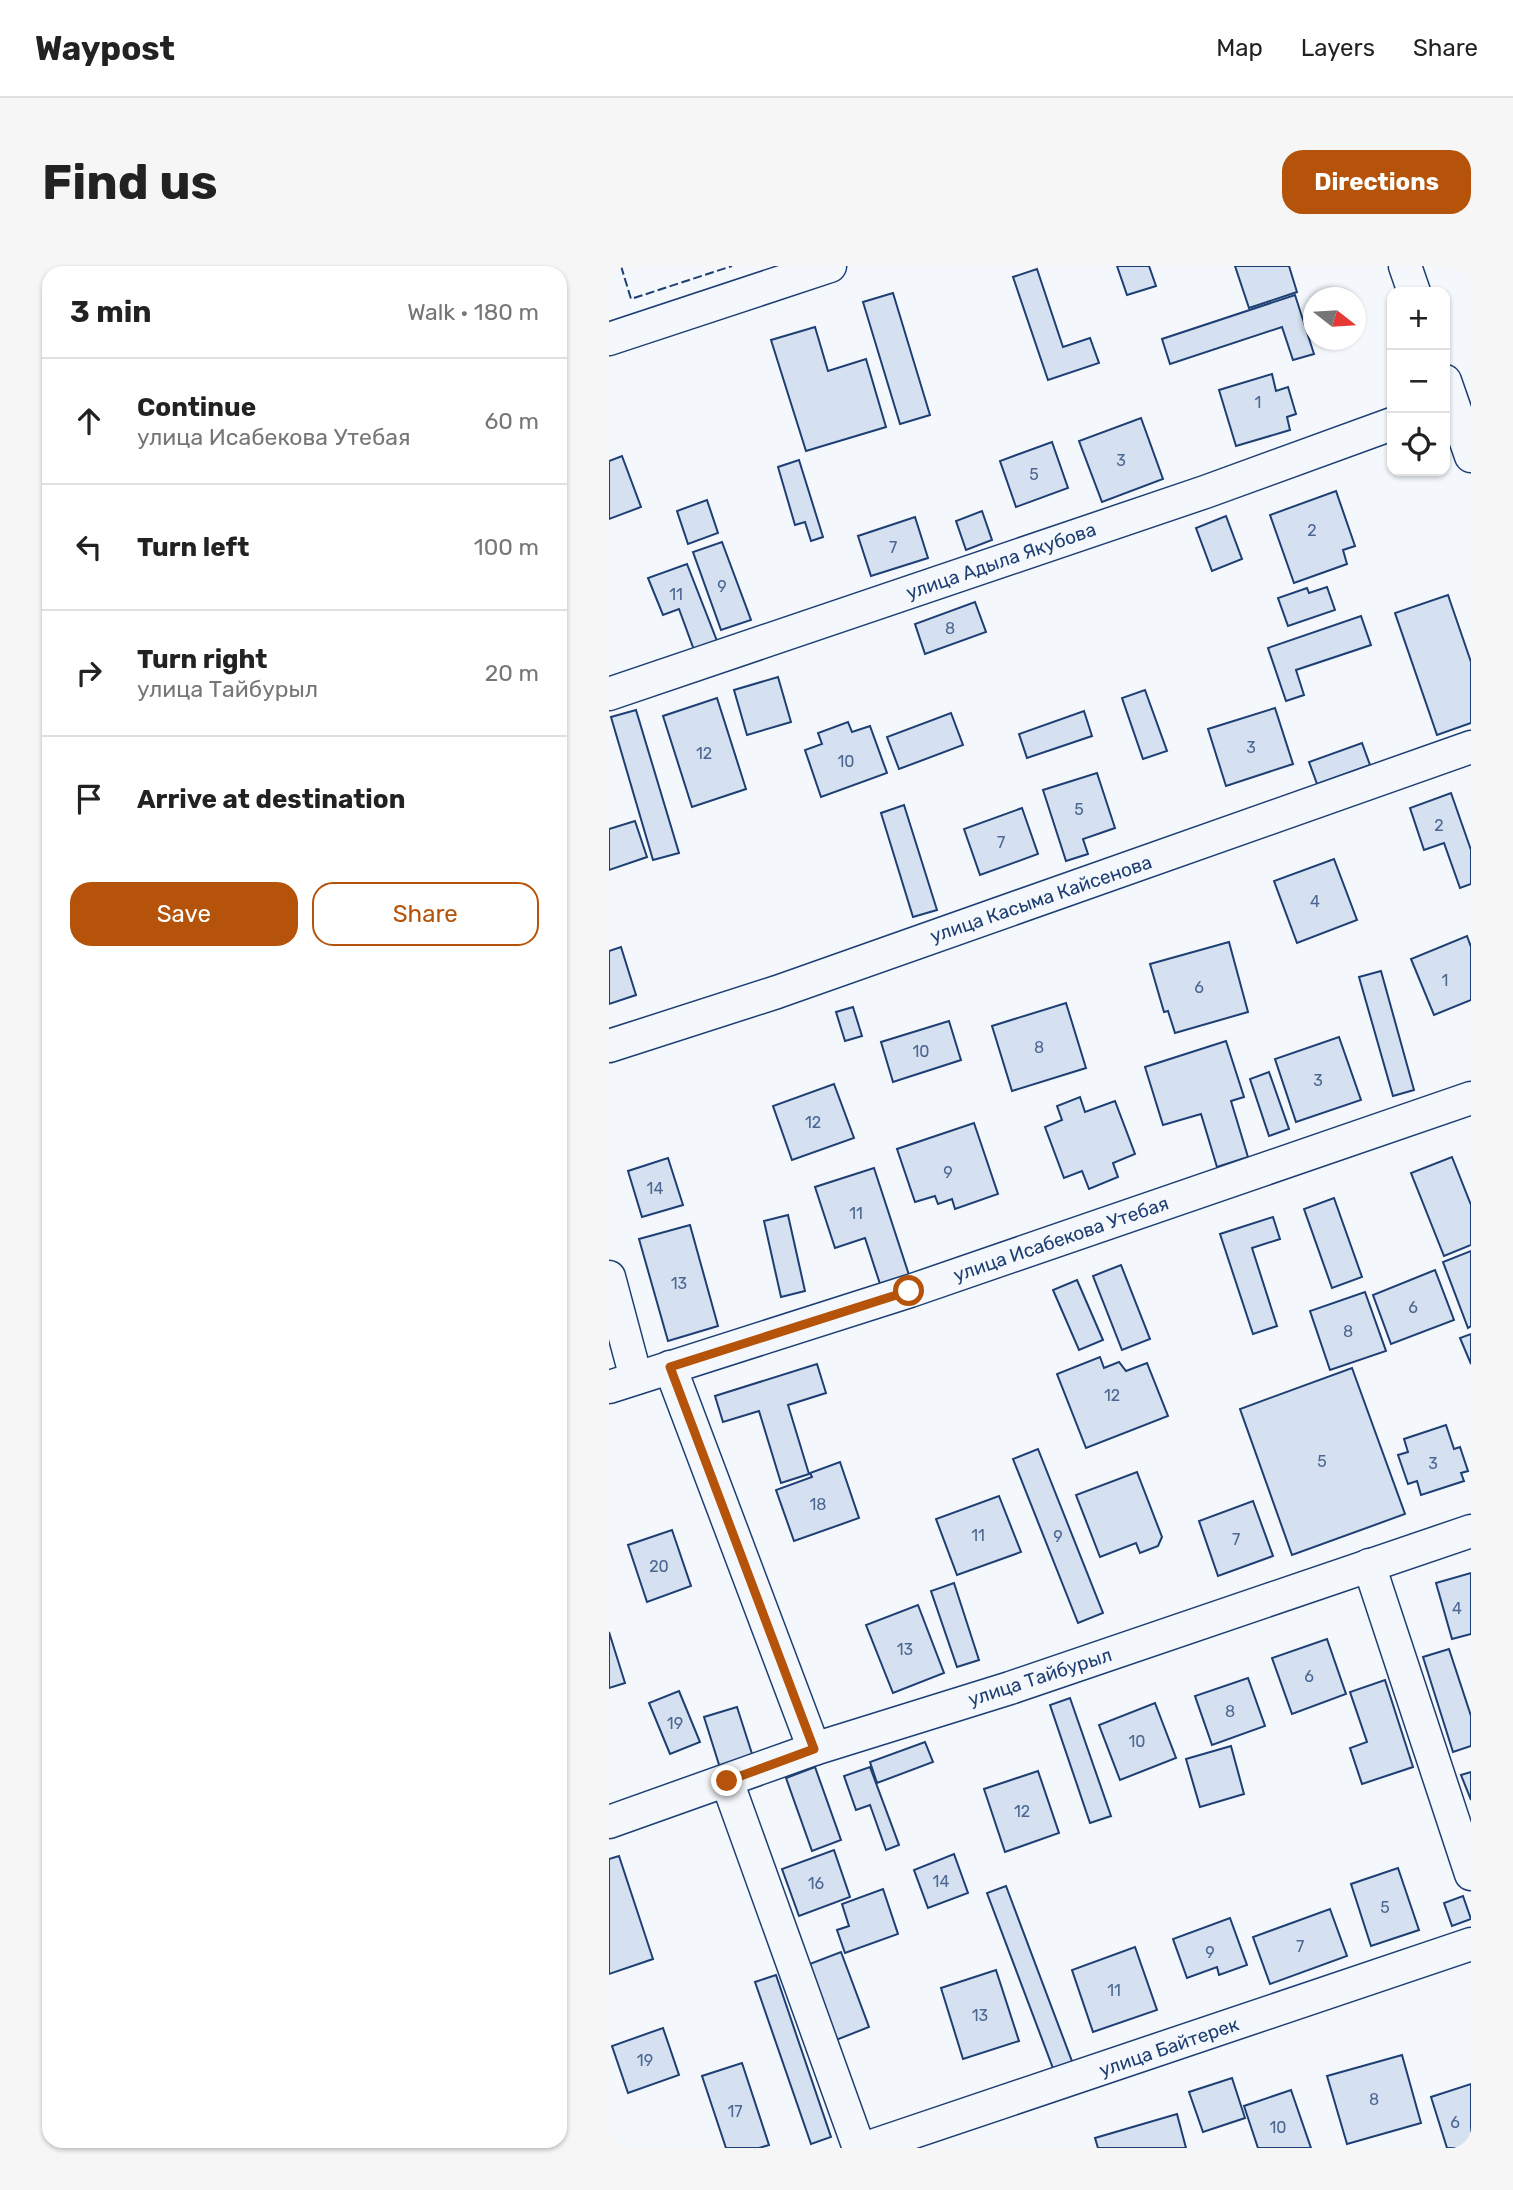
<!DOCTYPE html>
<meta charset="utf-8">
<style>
:root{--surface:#fff;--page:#f6f6f6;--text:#222;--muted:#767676;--line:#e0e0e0;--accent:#b45309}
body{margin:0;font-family:Rubik,sans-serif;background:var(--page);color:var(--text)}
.controls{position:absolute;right:21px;top:21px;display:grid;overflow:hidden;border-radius:14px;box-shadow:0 2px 5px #0004}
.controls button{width:63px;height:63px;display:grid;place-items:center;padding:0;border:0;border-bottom:2px solid var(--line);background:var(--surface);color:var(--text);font:35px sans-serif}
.compass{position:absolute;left:694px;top:21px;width:63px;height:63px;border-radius:50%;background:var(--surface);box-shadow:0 2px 5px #0004;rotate:107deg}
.stop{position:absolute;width:21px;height:21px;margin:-16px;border:5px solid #b45309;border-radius:50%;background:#fff}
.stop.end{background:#b45309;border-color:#fff;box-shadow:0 2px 7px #0008}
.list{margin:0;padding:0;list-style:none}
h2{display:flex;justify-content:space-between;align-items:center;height:91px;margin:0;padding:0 28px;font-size:30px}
h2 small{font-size:23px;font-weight:400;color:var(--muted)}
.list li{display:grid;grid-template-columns:46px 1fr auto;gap:21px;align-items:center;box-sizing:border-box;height:126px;padding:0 28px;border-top:2px solid var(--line)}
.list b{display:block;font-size:26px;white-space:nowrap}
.list p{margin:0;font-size:23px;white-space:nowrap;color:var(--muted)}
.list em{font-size:23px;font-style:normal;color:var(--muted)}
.actions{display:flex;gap:14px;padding:21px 28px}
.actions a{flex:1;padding:16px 0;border:2px solid var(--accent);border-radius:21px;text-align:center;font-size:24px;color:var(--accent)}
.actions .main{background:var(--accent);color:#fff}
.icon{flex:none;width:38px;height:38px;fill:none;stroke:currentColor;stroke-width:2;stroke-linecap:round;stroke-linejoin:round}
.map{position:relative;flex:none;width:862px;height:1882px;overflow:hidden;border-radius:21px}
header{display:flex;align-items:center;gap:42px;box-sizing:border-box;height:98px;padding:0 35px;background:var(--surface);border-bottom:2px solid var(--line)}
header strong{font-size:33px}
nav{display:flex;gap:38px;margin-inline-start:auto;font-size:24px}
.intro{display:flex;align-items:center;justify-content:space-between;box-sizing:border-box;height:168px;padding:0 42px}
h1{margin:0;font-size:49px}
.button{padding:18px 32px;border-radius:21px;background:var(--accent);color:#fff;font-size:24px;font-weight:700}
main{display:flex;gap:42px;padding:0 42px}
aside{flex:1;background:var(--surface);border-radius:21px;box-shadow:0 2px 5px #0004}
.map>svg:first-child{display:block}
.building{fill:#d5e0f0;stroke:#1d3f73;stroke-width:2}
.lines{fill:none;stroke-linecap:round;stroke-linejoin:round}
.minor-casing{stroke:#1d3f73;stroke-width:35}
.minor{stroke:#f4f7fb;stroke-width:32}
.fence{stroke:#1d3f73;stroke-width:2;stroke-dasharray:9 3.5;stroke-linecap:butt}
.route{stroke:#b45309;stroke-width:9}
.labels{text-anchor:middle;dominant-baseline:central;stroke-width:5;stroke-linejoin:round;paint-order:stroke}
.number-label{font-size:16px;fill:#4b6792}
.street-label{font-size:19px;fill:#1d3f73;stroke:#f4f7fb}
</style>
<header>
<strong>Waypost</strong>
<nav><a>Map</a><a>Layers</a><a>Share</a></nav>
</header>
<div class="intro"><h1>Find us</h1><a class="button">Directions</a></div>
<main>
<aside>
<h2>3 min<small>Walk · 180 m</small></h2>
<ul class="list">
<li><svg class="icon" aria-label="ahead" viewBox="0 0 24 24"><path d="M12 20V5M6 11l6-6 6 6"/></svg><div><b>Continue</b><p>улица Исабекова Утебая</p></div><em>60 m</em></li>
<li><svg class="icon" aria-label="left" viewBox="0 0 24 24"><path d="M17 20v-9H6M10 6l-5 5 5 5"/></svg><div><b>Turn left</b></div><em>100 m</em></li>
<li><svg class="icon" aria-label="right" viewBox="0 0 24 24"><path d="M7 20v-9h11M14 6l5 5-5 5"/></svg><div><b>Turn right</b><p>улица Тайбурыл</p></div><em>20 m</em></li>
<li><svg class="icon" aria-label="arrive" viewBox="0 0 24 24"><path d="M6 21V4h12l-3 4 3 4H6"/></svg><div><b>Arrive at destination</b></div></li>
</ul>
<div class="actions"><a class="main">Save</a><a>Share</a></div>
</aside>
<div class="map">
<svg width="862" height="1882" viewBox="0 0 862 1882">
<rect width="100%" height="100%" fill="#f4f7fb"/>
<g class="building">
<polygon points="508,0 540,0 547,20 518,29"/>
<polygon points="626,0 680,0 688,26 640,42"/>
<polygon points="428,3 454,81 481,72 490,97 439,114 404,11"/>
<polygon points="284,27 321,149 291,158 254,36"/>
<polygon points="686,29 705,88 684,94 673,61 561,98 553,73"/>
<polygon points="206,61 219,105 257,93 277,161 197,185 162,74"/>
<polygon points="663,108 667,125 679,121 687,148 678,151 681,164 627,180 610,124"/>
<polygon points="532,152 554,213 493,236 470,175"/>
<polygon points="443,176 459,222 407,241 391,195"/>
<polygon points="13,190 32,241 0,253 0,195"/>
<polygon points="190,194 214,271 202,275 196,256 186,259 169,201"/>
<polygon points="727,225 746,280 734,284 738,298 685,317 661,249"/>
<polygon points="98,234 109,267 79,278 68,245"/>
<polygon points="373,245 383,274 357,284 347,255"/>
<polygon points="617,250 633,293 603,305 587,262"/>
<polygon points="306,251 319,292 262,310 249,270"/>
<polygon points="113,276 142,354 112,364 84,286"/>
<polygon points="78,298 108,375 85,384 70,343 54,349 39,312"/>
<polygon points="718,321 726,344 679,360 669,332 698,322 700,327"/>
<polygon points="839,329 862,396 862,457 828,469 786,347"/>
<polygon points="366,336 377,366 316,388 306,358"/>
<polygon points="752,350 762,379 687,404 695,429 677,435 659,382"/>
<polygon points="169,411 182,456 138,469 125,424"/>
<polygon points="536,424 558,485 534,493 513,432"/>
<polygon points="108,432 137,523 83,541 54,450"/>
<polygon points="666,442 684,498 617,520 599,463"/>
<polygon points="27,444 70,587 44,594 2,451"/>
<polygon points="475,445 483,470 418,492 410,468"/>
<polygon points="342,447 354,479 290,503 278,471"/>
<polygon points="239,456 243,466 261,460 278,507 212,531 196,484 213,478 209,467"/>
<polygon points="753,477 761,499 708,518 700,496"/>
<polygon points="488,507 506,562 474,573 479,588 457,595 434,524"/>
<polygon points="842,527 862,584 862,618 851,622 835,577 815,584 801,542"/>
<polygon points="295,539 328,644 304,651 272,547"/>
<polygon points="413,542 429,588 371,609 355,563"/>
<polygon points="26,555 38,591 0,604 0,563"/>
<polygon points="725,593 748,654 688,677 665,615"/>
<polygon points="858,670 862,681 862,734 825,749 802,693"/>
<polygon points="620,676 639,746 566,767 559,745 555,746 541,698"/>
<polygon points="12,681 27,729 0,738 0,685"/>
<polygon points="772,705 805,824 784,830 750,711"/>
<polygon points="457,737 477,802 403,825 383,760"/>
<polygon points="244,741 253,770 236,775 227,746"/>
<polygon points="340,755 352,794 284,816 272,776"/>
<polygon points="730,771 752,834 687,856 666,793"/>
<polygon points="617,775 635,831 622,835 639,891 608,901 592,848 554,859 536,801"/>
<polygon points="660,806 680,863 660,870 641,813"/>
<polygon points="225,818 245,872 183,894 164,840"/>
<polygon points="471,831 476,846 506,835 526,888 504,897 509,911 480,923 473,905 455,912 436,861 453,854 448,840"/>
<polygon points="365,857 389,928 346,943 343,933 329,938 326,930 306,936 288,883"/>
<polygon points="843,891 862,939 862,979 835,990 802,907"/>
<polygon points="59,892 74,939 33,951 19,905"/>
<polygon points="265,902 300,1009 271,1018 256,972 226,982 206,921"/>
<polygon points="725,932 753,1011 723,1022 695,943"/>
<polygon points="179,949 196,1025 172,1031 155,955"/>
<polygon points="664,951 671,973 643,982 668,1060 644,1068 611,968"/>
<polygon points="81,959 109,1060 59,1075 30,973"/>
<polygon points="862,985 862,1060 859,1062 834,996"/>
<polygon points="512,999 541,1073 513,1084 484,1010"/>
<polygon points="826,1004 845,1054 782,1078 764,1029"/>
<polygon points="468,1014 494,1074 470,1084 444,1024"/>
<polygon points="756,1026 777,1085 721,1104 701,1045"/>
<polygon points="862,1068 862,1098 851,1072"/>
<polygon points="491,1091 495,1102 510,1096 517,1105 538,1097 559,1150 477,1182 448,1108"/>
<polygon points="208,1098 217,1127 179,1139 200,1208 172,1217 150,1145 114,1156 106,1130"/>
<polygon points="743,1102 796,1248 683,1289 631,1143"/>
<polygon points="837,1159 845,1183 851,1181 859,1205 852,1207 855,1215 812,1229 808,1215 799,1218 789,1189 799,1186 795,1173"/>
<polygon points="429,1183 494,1347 469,1357 404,1193"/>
<polygon points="231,1196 250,1252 185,1275 167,1224 203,1211 201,1207"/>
<polygon points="528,1206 553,1271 549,1280 531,1287 527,1277 491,1291 467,1229"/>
<polygon points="390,1230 412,1286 348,1309 327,1253"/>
<polygon points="644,1235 664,1290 609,1310 590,1255"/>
<polygon points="63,1264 82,1320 38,1336 19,1279"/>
<polygon points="862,1307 862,1368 843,1373 827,1317"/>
<polygon points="345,1317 370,1394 348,1401 322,1325"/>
<polygon points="309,1339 335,1407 284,1427 257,1359"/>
<polygon points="0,1366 16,1417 0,1422"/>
<polygon points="718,1373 737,1428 683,1448 663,1392"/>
<polygon points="840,1383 862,1450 862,1480 844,1486 814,1391"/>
<polygon points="639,1412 656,1460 603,1479 586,1430"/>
<polygon points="776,1414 804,1501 753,1518 741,1482 758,1476 741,1426"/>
<polygon points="70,1425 91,1476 61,1488 40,1437"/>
<polygon points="461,1432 502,1550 481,1557 441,1439"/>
<polygon points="546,1437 567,1492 511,1514 490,1459"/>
<polygon points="128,1441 145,1494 112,1505 95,1451"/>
<polygon points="316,1476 324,1496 268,1517 261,1496"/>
<polygon points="622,1480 635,1528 591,1541 577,1493"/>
<polygon points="206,1501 232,1574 203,1585 177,1512"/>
<polygon points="261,1501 290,1579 277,1584 261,1539 247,1544 235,1510"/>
<polygon points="429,1505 450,1567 396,1586 375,1523"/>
<polygon points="862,1506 862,1534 852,1509"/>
<polygon points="225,1584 241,1631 190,1650 173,1603"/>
<polygon points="345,1588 359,1627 319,1642 305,1604"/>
<polygon points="10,1590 44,1693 0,1708 0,1593"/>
<polygon points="789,1602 810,1664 762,1680 742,1618"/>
<polygon points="397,1620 464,1798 445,1805 378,1627"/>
<polygon points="274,1623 289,1668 236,1687 228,1664 240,1660 233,1638"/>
<polygon points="854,1630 862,1653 843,1660 835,1637"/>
<polygon points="721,1643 738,1690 661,1718 644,1671"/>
<polygon points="621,1652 638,1699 610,1709 608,1701 578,1712 564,1673"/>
<polygon points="526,1681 548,1744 484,1766 463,1704"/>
<polygon points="232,1686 260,1761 227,1774 198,1699"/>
<polygon points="387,1704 410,1775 354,1793 332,1722"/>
<polygon points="167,1709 222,1871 202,1878 146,1716"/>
<polygon points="54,1762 70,1809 19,1827 3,1780"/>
<polygon points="793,1789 812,1857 738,1878 718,1810"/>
<polygon points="133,1797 160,1879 150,1882 117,1882 93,1810"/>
<polygon points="623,1812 636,1852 594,1866 580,1826"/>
<polygon points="862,1818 862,1882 838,1882 822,1831"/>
<polygon points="682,1824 702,1882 649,1882 635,1840"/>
<polygon points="568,1848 577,1882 489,1882 486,1872"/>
</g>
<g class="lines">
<g class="minor-casing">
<g id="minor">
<polyline points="796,0 805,26"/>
<polyline points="0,73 221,0"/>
<polyline points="836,115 862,190"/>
<polyline points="0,428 596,226 783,158"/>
<polyline points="0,780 168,726 862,481"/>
<polyline points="0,1011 27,1112"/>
<polyline points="61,1101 205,1483"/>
<polyline points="0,1121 301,1025 862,832"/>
<polyline points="760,1299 862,1608"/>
<polyline points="118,1515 250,1882"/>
<polyline points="0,1556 205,1483 401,1422 862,1265"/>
<polyline points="257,1882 862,1678"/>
</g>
</g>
<use href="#minor" class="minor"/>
<polyline class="fence" points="12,0 22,33 123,0"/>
</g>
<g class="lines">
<polyline class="route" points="118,1515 205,1483 61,1101 300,1025"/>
</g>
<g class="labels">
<g class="number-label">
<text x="649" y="136">1</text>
<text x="512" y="194">3</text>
<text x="425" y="208">5</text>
<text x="703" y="264">2</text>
<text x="284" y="281">7</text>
<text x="113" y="320">9</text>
<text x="67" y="328">11</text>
<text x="341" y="362">8</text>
<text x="642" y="481">3</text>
<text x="95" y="487">12</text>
<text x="237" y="495">10</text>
<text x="470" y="543">5</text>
<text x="830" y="559">2</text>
<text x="392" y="576">7</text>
<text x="706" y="635">4</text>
<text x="836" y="714">1</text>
<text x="590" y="721">6</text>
<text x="430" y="781">8</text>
<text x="312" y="785">10</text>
<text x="709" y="814">3</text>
<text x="204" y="856">12</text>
<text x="339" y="906">9</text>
<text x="46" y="922">14</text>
<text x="247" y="947">11</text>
<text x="70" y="1017">13</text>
<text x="804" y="1041">6</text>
<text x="739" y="1065">8</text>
<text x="503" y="1129">12</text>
<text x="713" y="1195">5</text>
<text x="824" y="1197">3</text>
<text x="209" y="1238">18</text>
<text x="369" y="1269">11</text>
<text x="449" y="1270">9</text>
<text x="627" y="1273">7</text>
<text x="50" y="1300">20</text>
<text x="848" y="1342">4</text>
<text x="296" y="1383">13</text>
<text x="700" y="1410">6</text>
<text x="621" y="1445">8</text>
<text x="66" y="1457">19</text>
<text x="528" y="1475">10</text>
<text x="413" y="1545">12</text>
<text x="332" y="1615">14</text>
<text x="207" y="1617">16</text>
<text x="776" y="1641">5</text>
<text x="691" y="1680">7</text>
<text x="601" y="1686">9</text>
<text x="505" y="1724">11</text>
<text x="371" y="1749">13</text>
<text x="36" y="1794">19</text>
<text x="765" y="1833">8</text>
<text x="126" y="1845">17</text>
<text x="846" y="1856">6</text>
<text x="669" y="1861">10</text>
</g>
<g class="street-label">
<text transform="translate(392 295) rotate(-19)">улица Адыла Якубова</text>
<text transform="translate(432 633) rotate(-19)">улица Касыма Кайсенова</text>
<text transform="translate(452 973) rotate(-19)">улица Исабекова Утебая</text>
<text transform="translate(431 1411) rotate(-18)">улица Тайбурыл</text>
<text transform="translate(560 1781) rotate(-19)">улица Байтерек</text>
</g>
</g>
</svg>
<div class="controls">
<button>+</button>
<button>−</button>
<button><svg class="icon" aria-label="locate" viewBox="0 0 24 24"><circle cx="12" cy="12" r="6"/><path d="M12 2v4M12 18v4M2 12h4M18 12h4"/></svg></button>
</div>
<svg class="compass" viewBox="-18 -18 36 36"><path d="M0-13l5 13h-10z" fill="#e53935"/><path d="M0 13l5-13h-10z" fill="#767676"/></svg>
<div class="stop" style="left:300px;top:1025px"></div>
<div class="stop end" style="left:118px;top:1515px"></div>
</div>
</main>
